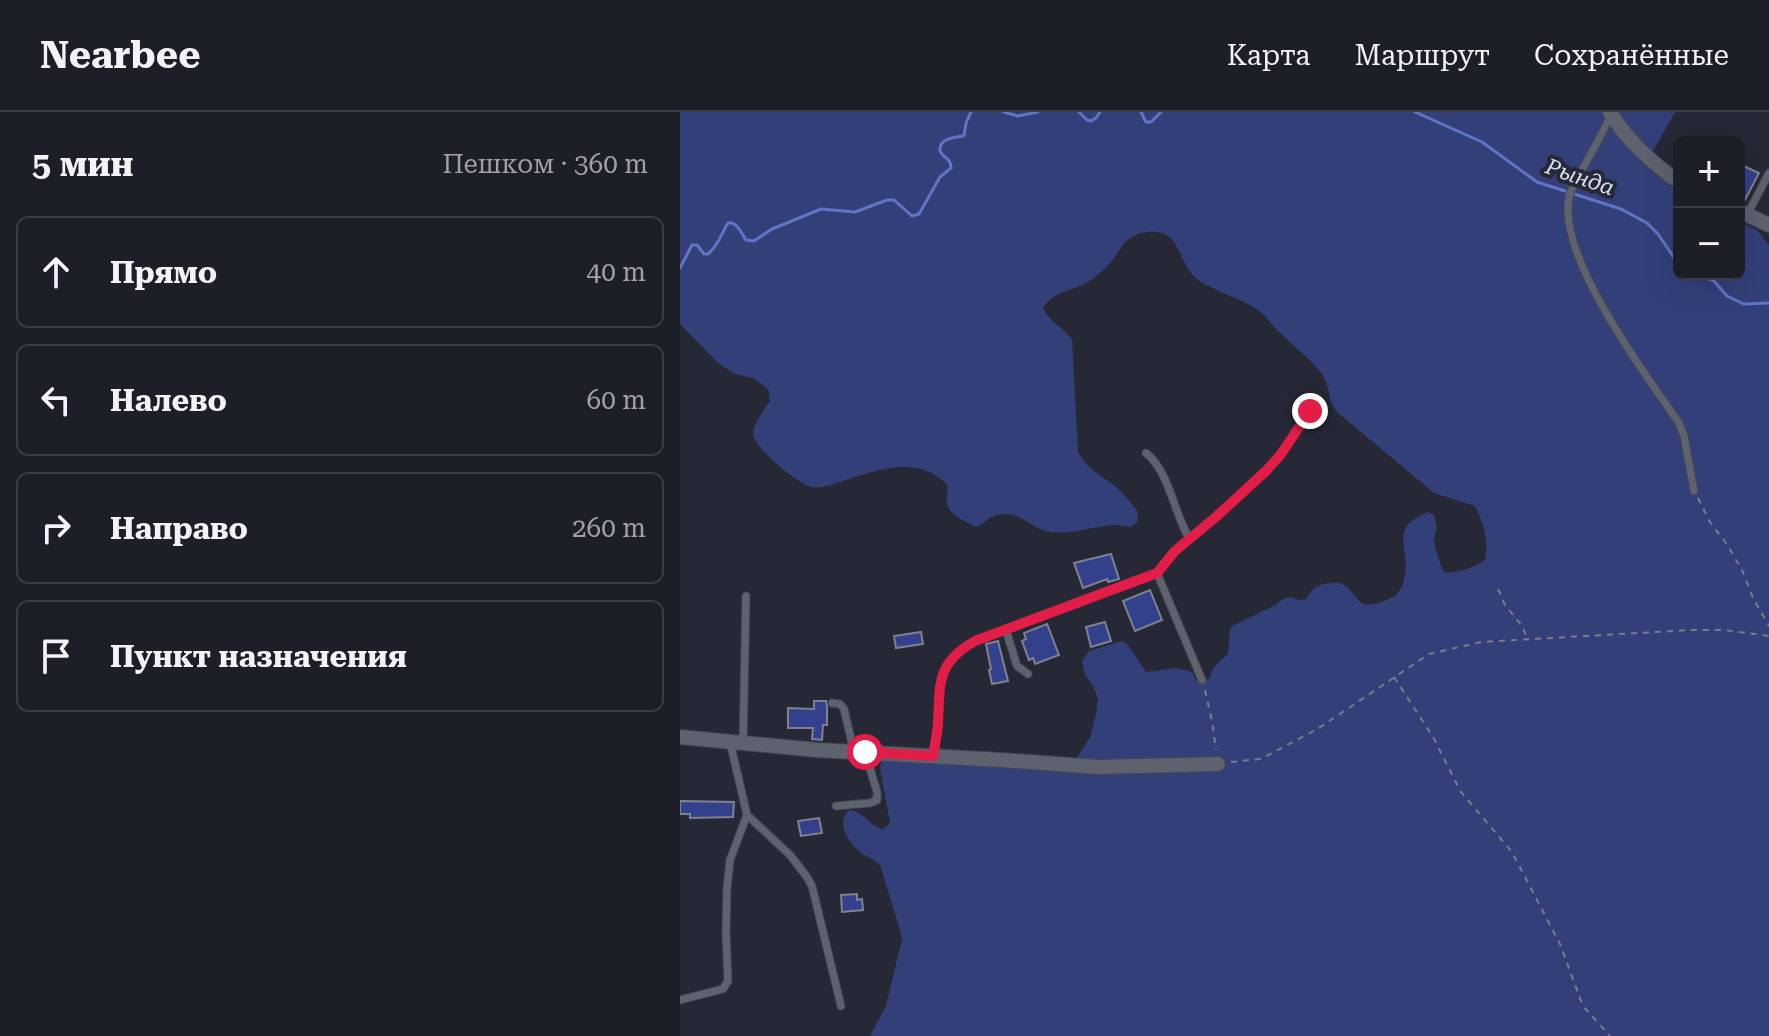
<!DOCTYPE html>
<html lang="ru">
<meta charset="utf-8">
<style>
:root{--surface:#1c1f28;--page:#292c34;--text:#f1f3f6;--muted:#a0a2a8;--line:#3a3d45}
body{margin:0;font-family:"Roboto Serif",serif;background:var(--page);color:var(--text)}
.controls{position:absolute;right:24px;top:24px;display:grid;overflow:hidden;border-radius:12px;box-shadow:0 8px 32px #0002}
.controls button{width:72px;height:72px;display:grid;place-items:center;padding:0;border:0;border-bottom:2px solid var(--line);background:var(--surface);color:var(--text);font:40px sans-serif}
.stop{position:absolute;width:24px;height:24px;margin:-18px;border:6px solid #e11d48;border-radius:50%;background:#fff}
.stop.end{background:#e11d48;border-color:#fff;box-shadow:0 2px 8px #0008}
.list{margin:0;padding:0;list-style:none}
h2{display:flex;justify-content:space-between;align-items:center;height:104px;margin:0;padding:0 32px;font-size:34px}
h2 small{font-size:26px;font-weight:400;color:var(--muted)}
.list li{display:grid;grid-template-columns:52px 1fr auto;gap:24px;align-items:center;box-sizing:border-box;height:112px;margin:0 16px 16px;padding:0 16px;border:2px solid var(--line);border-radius:12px}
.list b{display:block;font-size:30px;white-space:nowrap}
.list em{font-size:26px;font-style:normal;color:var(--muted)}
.icon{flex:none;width:44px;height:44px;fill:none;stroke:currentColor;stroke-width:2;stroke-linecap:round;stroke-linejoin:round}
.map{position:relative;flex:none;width:1089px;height:924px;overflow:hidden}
header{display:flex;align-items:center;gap:48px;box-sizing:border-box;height:112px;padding:0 40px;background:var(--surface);border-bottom:2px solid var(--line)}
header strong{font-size:38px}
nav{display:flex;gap:44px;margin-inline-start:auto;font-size:28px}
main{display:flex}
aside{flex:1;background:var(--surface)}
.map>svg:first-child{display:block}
.green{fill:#333f79}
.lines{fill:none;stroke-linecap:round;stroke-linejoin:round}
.stream{stroke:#6174c5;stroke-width:3}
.building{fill:#33408c;stroke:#7e8290;stroke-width:2}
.lane-casing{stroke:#444751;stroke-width:9}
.street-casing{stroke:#444751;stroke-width:16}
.path{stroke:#7a7d87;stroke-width:2;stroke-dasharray:6 6;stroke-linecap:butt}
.lane{stroke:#5e626f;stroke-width:7}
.street{stroke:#5e626f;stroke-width:14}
.route{stroke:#e11d48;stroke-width:10}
.labels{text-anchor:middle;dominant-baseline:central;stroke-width:8;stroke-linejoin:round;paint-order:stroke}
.water-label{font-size:22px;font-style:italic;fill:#d9e0f6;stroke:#262935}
</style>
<header>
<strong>Nearbee</strong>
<nav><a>Карта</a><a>Маршрут</a><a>Сохранённые</a></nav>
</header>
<main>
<aside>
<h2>5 мин<small>Пешком · 360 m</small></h2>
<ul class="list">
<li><svg class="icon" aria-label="ahead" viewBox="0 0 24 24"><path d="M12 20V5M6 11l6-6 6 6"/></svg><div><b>Прямо</b></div><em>40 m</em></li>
<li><svg class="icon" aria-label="left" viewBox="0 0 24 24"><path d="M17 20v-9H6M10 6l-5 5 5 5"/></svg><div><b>Налево</b></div><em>60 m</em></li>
<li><svg class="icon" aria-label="right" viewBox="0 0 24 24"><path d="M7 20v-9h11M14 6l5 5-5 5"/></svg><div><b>Направо</b></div><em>260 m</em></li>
<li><svg class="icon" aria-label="arrive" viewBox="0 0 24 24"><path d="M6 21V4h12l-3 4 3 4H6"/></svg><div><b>Пункт назначения</b></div></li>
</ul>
</aside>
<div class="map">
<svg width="1089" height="924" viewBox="0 0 1089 924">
<rect width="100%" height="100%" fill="#262935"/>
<path class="green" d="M 0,0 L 995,0 L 968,48 L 968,55 L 971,59 L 999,80 L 999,162 L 1059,162 L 1059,109 L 1077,118 L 1089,133 L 1089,924 L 190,924 L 206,894 L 222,827 L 220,818 L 200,753 C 193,746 184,744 178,738 C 167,728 155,709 170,698 C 184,700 189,714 203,717 L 210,711 L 200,656 L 201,650 L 204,648 L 382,655 L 397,646 L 410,625 L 416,602 L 418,587 L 413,574 L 405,563 L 402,549 L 409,539 L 443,529 L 448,533 L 466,560 L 496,556 L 512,560 L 516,568 L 522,571 L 530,566 C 531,555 540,549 548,542 L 550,517 L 552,514 L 595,493 L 603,487 L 610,485 L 619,488 L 626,487 C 630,479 636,474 644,472 C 672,464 671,488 685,492 C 693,494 708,488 715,484 C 725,476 727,456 725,444 C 721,418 723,412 747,400 L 754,403 L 757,416 L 754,427 L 755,435 L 762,457 L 765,460 C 779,461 793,456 805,448 C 809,428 804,412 795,394 L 754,381 L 657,300 C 645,285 652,272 638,257 C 626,243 611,232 598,219 C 592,213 588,206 582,201 C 563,186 536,181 517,167 C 495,150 503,112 462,121 C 443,126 442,137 432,149 C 427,155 420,161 414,166 C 398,179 374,177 363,196 C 369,210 383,215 392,227 L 398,340 C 408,357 416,360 431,371 C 442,379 450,389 458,400 L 457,411 L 450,415 C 420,407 392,428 363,418 C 349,413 340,401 323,402 C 308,403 308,410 296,415 C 274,403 263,402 268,374 C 240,342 197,358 163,369 C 153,372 142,377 132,375 C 119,373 74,336 73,322 C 73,312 84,298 90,289 L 88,277 L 73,266 L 55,262 L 38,251 L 0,212 Z"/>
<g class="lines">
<g class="stream">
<polyline points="324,0 338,4 358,0"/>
<polyline points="399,0 407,8 411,9 416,6 420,0"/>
<polyline points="461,0 466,10 471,10 481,0"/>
<polyline points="735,0 802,30 857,70 941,97 967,111 978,122 999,153"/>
<path d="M 0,156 L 12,133 L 17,133 L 24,142 L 28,142 C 39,133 41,122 48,111 C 57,109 61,121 66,128 L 74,129 L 92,117 L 141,97 L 175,100 L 207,88 L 214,88 L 232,104 L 239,102 L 260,65 L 271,56 C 271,54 271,51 269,49 C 267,45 260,43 260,38 C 259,26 277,25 284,24 L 286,11 L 291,0"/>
<polyline points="1012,162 1033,168 1047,184 1064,192 1089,191"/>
</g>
</g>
<g class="building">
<polygon points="1059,52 1079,61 1065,88 1059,85"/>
<polygon points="431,442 439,467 428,470 427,467 403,476 394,451"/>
<polygon points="470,478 482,508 455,519 443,489"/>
<polygon points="425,510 431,529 411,535 406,515"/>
<polygon points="367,512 379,543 355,552 353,546 349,548 342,529 346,527 344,521"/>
<polygon points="241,520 243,532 216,536 214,524"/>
<polygon points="318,529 328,569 312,572 309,558 311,557 306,532"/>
<polygon points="134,589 146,589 147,595 147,613 143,613 142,628 132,627 133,616 108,616 108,596 134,597"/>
<polygon points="0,689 54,690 53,705 10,706 10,702 0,702"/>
<polygon points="139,706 142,721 121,724 118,709"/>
<polygon points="177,782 177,788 182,787 183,798 162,800 161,783"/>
</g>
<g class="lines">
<g class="lane-casing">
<g id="lane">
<path d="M 931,3 C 922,22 912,40 902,58 C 897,68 891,76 889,86 C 877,145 966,263 999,311 L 1004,324 L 1014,379"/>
<polyline points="1067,103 1089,61"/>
<path d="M 466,341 C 489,359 494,401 509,426"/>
<polyline points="477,461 522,568"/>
<polyline points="326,518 337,554 348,562"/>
<polyline points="152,591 160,592 164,597 174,640"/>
<polyline points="50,630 67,703 110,743 127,765 132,774 161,894"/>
<polyline points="63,631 66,484"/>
<path d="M 253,644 C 254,633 257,623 258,612 C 260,573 256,551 295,529 L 477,461 L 495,439 L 537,404 L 586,359 L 601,342 L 630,299"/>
<polyline points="156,694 190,691 197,688 197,680 185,640"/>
<polyline points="0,888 43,877 48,869 46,820 47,776 50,748 67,703"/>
</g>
</g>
<g class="street-casing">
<g id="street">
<path d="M 930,0 C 944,25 975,54 999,70"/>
<polyline points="1059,99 1089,113"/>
<polyline points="0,625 137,638 321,648 417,655 538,652"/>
</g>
</g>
<g class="path">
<polyline points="1018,386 1030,410 1046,431 1062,458 1073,486 1089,514"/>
<polyline points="818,477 825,493 843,515 847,527"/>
<polyline points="714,565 753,625 781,680 832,740 880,832 903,894 930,924"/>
<polyline points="525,578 532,609 536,638"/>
<polyline points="551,650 581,647 639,616 749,542 801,530 1011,518 1044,518 1089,524"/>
</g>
<use href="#lane" class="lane"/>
<use href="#street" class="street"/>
</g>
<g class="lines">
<path class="route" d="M 185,640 L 253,644 C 255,633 257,623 258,612 C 260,572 256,551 295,529 L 477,461 L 495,439 L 537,404 L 586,359 L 601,342 L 630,299"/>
</g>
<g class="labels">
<g class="water-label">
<text transform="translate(900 65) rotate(19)">Рында</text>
</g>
</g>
</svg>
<div class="controls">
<button>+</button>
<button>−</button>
</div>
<div class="stop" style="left:185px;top:640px"></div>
<div class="stop end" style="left:630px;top:299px"></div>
</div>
</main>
